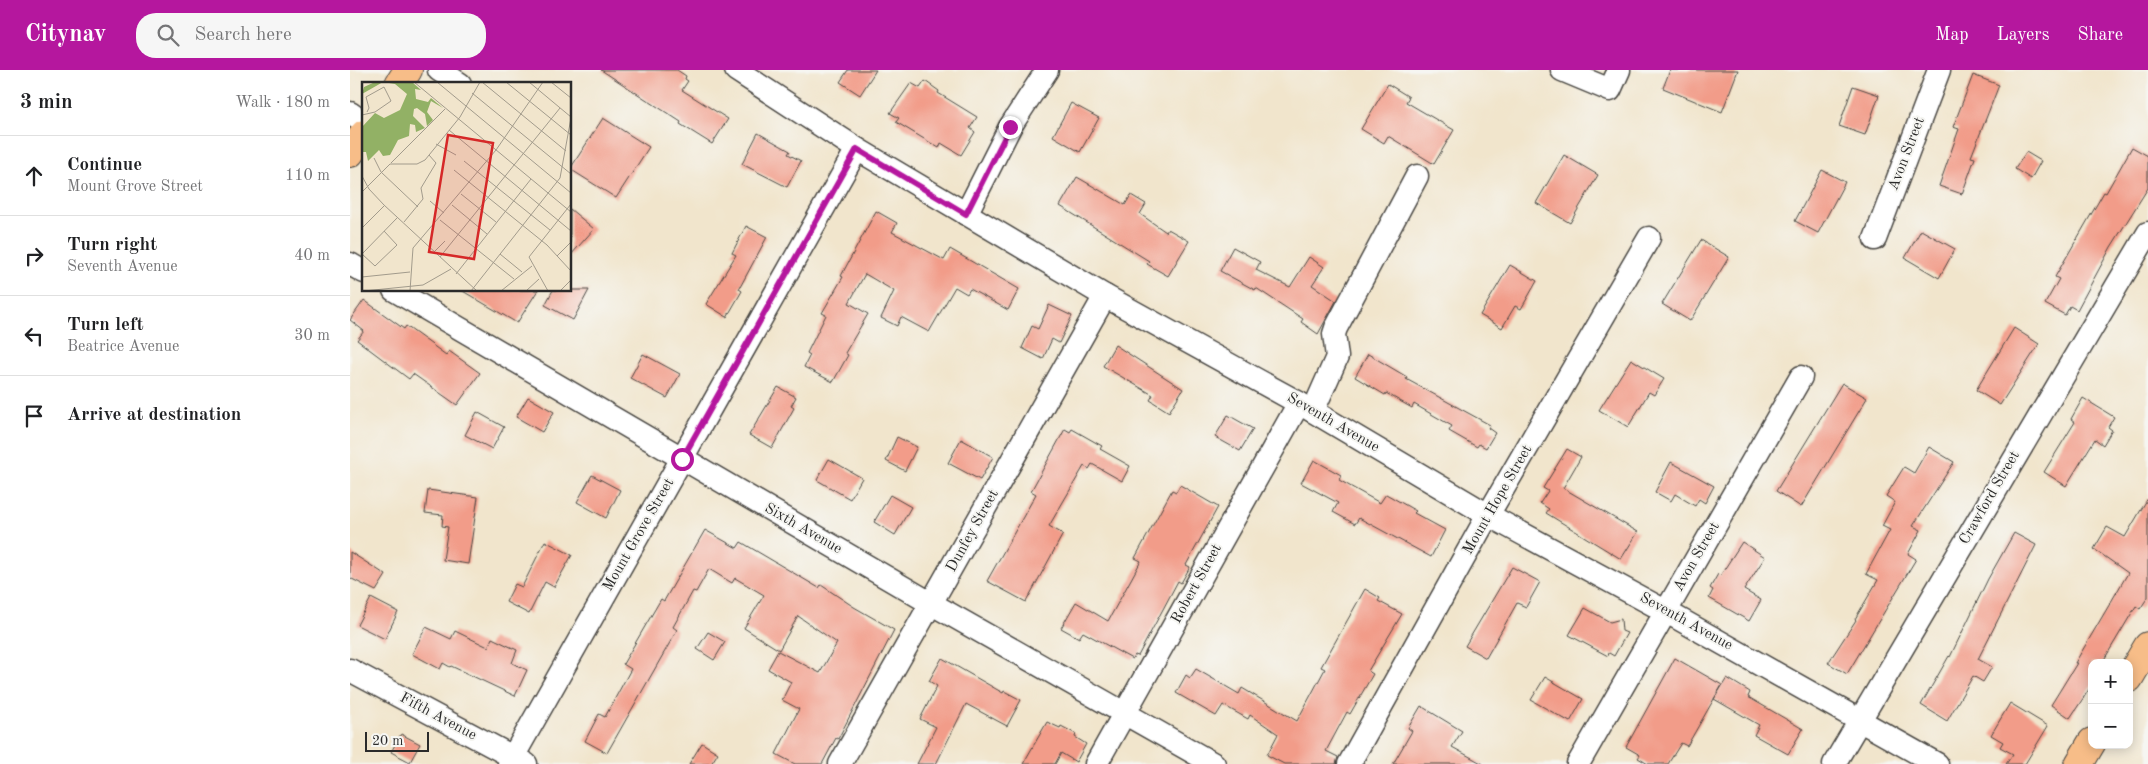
<!DOCTYPE html>
<meta charset="utf-8">
<style>
:root{--surface:#fff;--page:#f6f6f6;--text:#202124;--muted:#757577;--line:#e0e0e0;--accent:#b5179e}
body{margin:0;font-family:"Old Standard TT",serif;background:var(--page);color:var(--text)}
.controls{position:absolute;right:15px;bottom:15px;display:grid;overflow:hidden;border-radius:10px;box-shadow:0 2px 12px #0003}
.controls button{width:45px;height:45px;display:grid;place-items:center;padding:0;border:0;border-bottom:1px solid var(--line);background:var(--surface);color:var(--text);font:25px sans-serif}
.scale{position:absolute;left:15px;bottom:12px;width:64px;box-sizing:border-box;padding-left:5px;border:2px solid #2b2b2b;border-top:0;font-size:14px;line-height:18px;white-space:nowrap;color:#2b2b2b;-webkit-text-stroke:4px #f6f6f2;paint-order:stroke}
.stop{position:absolute;width:15px;height:15px;margin:-11px;border:4px solid #b5179e;border-radius:50%;background:#fff}
.stop.end{background:#b5179e;border-color:#fff;box-shadow:0 1px 5px #0008}
.list{margin:0;padding:0;list-style:none}
h2{display:flex;justify-content:space-between;align-items:center;height:65px;margin:0;padding:0 20px;font-size:21px}
h2 small{font-size:16px;font-weight:400;color:var(--muted)}
.list li{display:grid;grid-template-columns:32px 1fr auto;gap:15px;align-items:center;box-sizing:border-box;height:80px;padding:0 20px;border-top:1px solid var(--line)}
.list b{display:block;font-size:19px;white-space:nowrap}
.list p{margin:0;font-size:16px;white-space:nowrap;color:var(--muted)}
.list em{font-size:16px;font-style:normal;color:var(--muted)}
.icon{flex:none;width:28px;height:28px;fill:none;stroke:currentColor;stroke-width:2;stroke-linecap:round;stroke-linejoin:round}
.map{position:relative;flex:none;width:1798px;height:694px;overflow:hidden}
header{display:flex;align-items:center;gap:30px;box-sizing:border-box;height:70px;padding:0 25px;background:var(--accent);color:#fff}
header strong{font-size:24px}
nav{display:flex;gap:28px;margin-inline-start:auto;font-size:18px}
.search{width:350px;height:45px;background:var(--page);display:flex;align-items:center;gap:12px;box-sizing:border-box;padding:0 18px;border-radius:20px;color:var(--muted);font-size:19px}
main{display:flex}
aside{flex:1;background:var(--surface)}
.map>svg:first-child{display:block}
.building{fill:#f29c89}
.lines{fill:none;stroke-linecap:round;stroke-linejoin:round}
.minor-casing{stroke:#494743;stroke-width:25}
.major-casing{stroke:#494743;stroke-width:30}
.minor{stroke:#fff;stroke-width:22}
.major{stroke:#f7bd88;stroke-width:28}
.route{stroke:#b5179e;stroke-width:6}
.labels{text-anchor:middle;dominant-baseline:central;stroke-width:4;stroke-linejoin:round;paint-order:stroke}
.street-label{font-size:15px;fill:#2b2b2b;stroke:#f6f6f2}
.inset-road{fill:none;stroke:#a29b8c;stroke-width:1}
.view{fill:#d62828;fill-opacity:0.15;stroke:#d62828;stroke-width:2.5}
.inset-edge{fill:none;stroke:#2b2b2b;stroke-width:2.5}
</style>
<header>
<strong>Citynav</strong>
<div class="search"><svg class="icon" aria-label="search" viewBox="0 0 24 24"><circle cx="10" cy="10" r="6"/><path d="M15 15l6 6"/></svg>Search here</div>
<nav><a>Map</a><a>Layers</a><a>Share</a></nav>
</header>
<main>
<aside>
<h2>3 min<small>Walk · 180 m</small></h2>
<ul class="list">
<li><svg class="icon" aria-label="ahead" viewBox="0 0 24 24"><path d="M12 20V5M6 11l6-6 6 6"/></svg><div><b>Continue</b><p>Mount Grove Street</p></div><em>110 m</em></li>
<li><svg class="icon" aria-label="right" viewBox="0 0 24 24"><path d="M7 20v-9h11M14 6l5 5-5 5"/></svg><div><b>Turn right</b><p>Seventh Avenue</p></div><em>40 m</em></li>
<li><svg class="icon" aria-label="left" viewBox="0 0 24 24"><path d="M17 20v-9H6M10 6l-5 5 5 5"/></svg><div><b>Turn left</b><p>Beatrice Avenue</p></div><em>30 m</em></li>
<li><svg class="icon" aria-label="arrive" viewBox="0 0 24 24"><path d="M6 21V4h12l-3 4 3 4H6"/></svg><div><b>Arrive at destination</b></div></li>
</ul>
</aside>
<div class="map">
<svg width="1798" height="694" viewBox="0 0 1798 694">
<rect width="100%" height="100%" fill="#f6f6f2"/>
<filter id="ink" filterUnits="userSpaceOnUse"><feTurbulence type="fractalNoise" baseFrequency=".02" numOctaves="2"/><feDisplacementMap in="SourceGraphic" scale="10" xChannelSelector="R" yChannelSelector="G"/><feConvolveMatrix kernelMatrix="1 2 1 2 8 2 1 2 1" color-interpolation-filters="sRGB"/></filter>
<filter id="wash" filterUnits="userSpaceOnUse"><feTurbulence type="fractalNoise" baseFrequency=".0096" numOctaves="4" result="noise"/><feDisplacementMap in="SourceGraphic" scale="20" xChannelSelector="R" yChannelSelector="G"/><feGaussianBlur stdDeviation="1.12" result="paint"/><feColorMatrix in="noise" values="0 0 0 0 0 0 0 0 0 0 0 0 0 0 0 0 0 1.4 0 .05"/><feComposite in="paint" operator="in"/></filter>
<g filter="url(#wash)">
<rect width="100%" height="100%" fill="#f1e5cc"/>
<g id="blocks">
<g class="building">
<polygon points="251,0 327,0 336,6 335,9 338,11 332,20 378,49 362,74 330,54 331,52"/>
<polygon points="498,0 526,0 510,25 490,12"/>
<polygon points="1320,0 1388,0 1372,42 1313,18"/>
<polygon points="1623,5 1649,15 1621,87 1625,88 1612,124 1589,116 1609,59 1603,57"/>
<polygon points="575,11 589,21 588,23 627,47 620,58 625,62 611,85 591,73 589,78 546,52 549,48 540,43 561,13 570,18"/>
<polygon points="1038,14 1059,27 1056,32 1104,60 1084,94 1038,66 1034,73 1011,59"/>
<polygon points="1503,16 1529,25 1515,65 1489,56"/>
<polygon points="721,33 749,48 730,82 703,66"/>
<polygon points="253,48 299,77 266,128 220,99"/>
<polygon points="408,63 440,81 438,84 451,91 437,117 392,94"/>
<polygon points="1782,77 1798,86 1798,118 1761,177 1727,240 1720,236 1715,245 1695,234 1709,209 1705,207 1754,122 1756,123"/>
<polygon points="1676,82 1691,91 1681,109 1665,99"/>
<polygon points="1214,85 1248,105 1220,153 1186,133"/>
<polygon points="1472,100 1495,112 1468,163 1445,151"/>
<polygon points="727,107 775,135 781,125 796,134 790,144 816,162 818,159 839,171 818,206 797,194 799,191 710,136"/>
<polygon points="220,139 244,159 220,186"/>
<polygon points="526,141 547,153 542,162 594,190 600,179 669,219 658,240 620,219 617,224 605,217 579,262 551,247 547,256 531,248 544,221 515,204 499,233 518,244 495,283 498,285 483,312 454,297 460,285 457,283 476,245 472,243 493,207 491,206"/>
<polygon points="396,156 417,167 389,219 392,221 377,247 356,234 386,185 382,183"/>
<polygon points="1571,160 1605,179 1589,208 1555,188"/>
<polygon points="1351,170 1379,187 1340,251 1312,234"/>
<polygon points="883,177 910,192 906,200 940,217 959,187 974,197 962,215 986,231 968,264 951,252 953,249 906,218 905,220 870,201"/>
<polygon points="1160,195 1187,211 1171,239 1165,236 1152,258 1130,245"/>
<polygon points="111,220 188,220 167,253"/>
<polygon points="203,220 239,220 223,250 195,235"/>
<polygon points="14,230 54,259 56,256 96,285 99,281 130,303 107,335 63,304 59,309 7,270 14,261 0,250"/>
<polygon points="699,235 722,246 709,273 702,269 693,289 672,278 682,256 688,259"/>
<polygon points="1664,258 1689,274 1650,335 1626,320"/>
<polygon points="765,275 833,319 819,342 800,330 803,325 753,296"/>
<polygon points="293,284 330,304 317,328 280,308"/>
<polygon points="1018,284 1057,307 1056,309 1140,355 1138,358 1145,363 1136,378 1129,374 1127,377 1099,361 1102,356 1064,334 1062,338 1036,323 1035,325 1005,307"/>
<polygon points="1281,289 1314,309 1304,325 1299,322 1278,357 1249,340"/>
<polygon points="1492,313 1517,328 1451,437 1426,421"/>
<polygon points="428,317 446,327 441,336 444,338 422,378 399,365"/>
<polygon points="178,327 204,342 192,362 166,347"/>
<polygon points="1733,328 1764,347 1758,357 1762,360 1753,375 1745,369 1716,416 1694,402 1725,352 1721,349"/>
<polygon points="127,342 154,357 142,379 115,365"/>
<polygon points="878,345 903,359 890,381 865,367"/>
<polygon points="715,359 720,362 722,359 752,376 750,379 780,396 772,411 742,394 739,399 734,396 699,456 713,464 676,532 637,511 686,424 681,421"/>
<polygon points="547,367 567,377 555,401 536,391"/>
<polygon points="611,369 643,387 630,410 598,393"/>
<polygon points="1579,377 1604,392 1563,456 1571,460 1558,484 1566,489 1497,604 1478,593 1506,550 1505,549 1528,510 1516,504 1540,460 1532,456 1545,432 1536,426 1554,397 1564,403"/>
<polygon points="1217,379 1231,387 1213,418 1288,462 1271,489 1196,443 1199,439 1190,433 1198,421 1193,418"/>
<polygon points="479,389 512,408 500,429 467,410"/>
<polygon points="964,390 991,405 989,410 1030,433 1036,424 1066,441 1064,443 1095,460 1081,487 1009,448 1005,454 983,442 988,433 951,413"/>
<polygon points="1321,392 1364,416 1355,433 1349,429 1345,436 1325,424 1321,431 1305,422"/>
<polygon points="242,405 270,420 256,448 227,432"/>
<polygon points="830,415 868,437 836,495 840,497 831,513 828,511 788,586 785,585 782,589 733,562 729,568 711,558 726,532 758,551 791,491 785,488 822,420 826,422"/>
<polygon points="78,420 128,427 118,494 93,490 98,457 92,456 93,445 75,443"/>
<polygon points="540,425 561,437 545,465 524,452"/>
<polygon points="1798,428 1798,527 1790,539 1786,536 1752,593 1742,593 1742,615 1720,648 1701,635 1727,593 1725,593 1778,503 1744,479 1757,457 1775,467"/>
<polygon points="355,460 387,478 391,472 469,518 471,515 504,537 544,560 488,669 486,668 472,694 445,694 426,684 449,639 432,630 441,612 418,599 428,581 470,603 487,573 448,546 429,580 394,558 414,525 385,508 382,513 359,499 346,522 343,521 323,557 327,560 257,683 235,671 249,644 255,647 281,599 273,594 311,529 314,531"/>
<polygon points="1664,463 1686,475 1628,589 1642,597 1633,612 1623,606 1597,651 1571,635 1599,586 1600,587 1638,509"/>
<polygon points="195,471 222,485 204,517 195,512 179,544 156,532 165,514 172,517"/>
<polygon points="1392,472 1415,487 1394,520 1411,530 1399,551 1359,528 1363,520 1360,518 1368,504 1370,506"/>
<polygon points="0,482 36,505 26,521 0,508"/>
<polygon points="1162,497 1190,512 1176,537 1167,533 1136,588 1115,576"/>
<polygon points="1015,519 1030,528 1028,531 1052,544 1018,601 1023,604 1000,644 997,642 976,681 988,687 986,694 934,694 917,685 928,664 900,645 898,649 873,635 866,646 826,623 836,605 840,608 846,599 889,624 892,618 947,651 975,599 971,597"/>
<polygon points="21,528 48,542 35,569 7,555"/>
<polygon points="1235,538 1260,552 1271,549 1272,561 1277,563 1264,586 1259,583 1258,586 1219,565"/>
<polygon points="76,557 101,569 105,561 138,577 142,568 167,580 162,593 177,600 165,626 101,596 100,597 93,593 90,599 62,584"/>
<polygon points="358,562 375,572 364,590 347,579"/>
<polygon points="592,588 653,623 654,621 671,630 657,656 616,634 586,694 567,694 586,657 570,649 587,616 579,611"/>
<polygon points="1325,588 1372,615 1337,676 1331,673 1318,694 1298,694 1288,688 1290,685 1276,677"/>
<polygon points="1195,607 1233,629 1220,652 1181,630"/>
<polygon points="1377,608 1400,622 1398,627 1453,659 1438,684 1404,665 1409,655 1364,629"/>
<polygon points="1660,633 1698,656 1675,694 1656,694 1663,684 1650,677 1653,672 1641,665"/>
<polygon points="1071,636 1112,661 1102,677 1133,694 1043,694 1062,661 1058,658"/>
<polygon points="697,652 710,658 711,656 726,664 725,667 736,674 726,692 711,683 705,694 673,694"/>
<polygon points="51,664 70,674 60,692 41,682"/>
<polygon points="352,673 368,683 361,694 339,694"/>
</g>
</g>
</g>
<g filter="url(#ink)">
<use href="#blocks" fill-opacity="0" stroke="#494743" stroke-width="1"/>
<g class="lines">
<g class="minor-casing">
<g id="minor">
<polyline points="89,0 110,14"/>
<polyline points="386,0 507,79 755,226 949,333 1138,445 1315,541 1587,694"/>
<polyline points="1212,0 1260,20 1269,0"/>
<polyline points="0,43 14,53"/>
<polyline points="616,144 660,57 697,0"/>
<polyline points="1525,169 1589,0"/>
<polyline points="0,194 14,202"/>
<polyline points="44,220 582,534 864,694"/>
<polyline points="963,341 987,287 984,264 986,258 1067,106"/>
<polyline points="0,600 176,694"/>
<polyline points="159,694 507,79"/>
<polyline points="490,694 755,226"/>
<polyline points="746,694 949,333"/>
<polyline points="999,694 1138,445 1299,168"/>
<polyline points="1228,694 1451,307"/>
<polyline points="1484,694 1798,163"/>
</g>
</g>
<g class="major-casing">
<g id="major">
<polyline points="49,14 58,0"/>
<polyline points="0,83 14,64"/>
<polyline points="1779,608 1798,576"/>
<polyline points="1729,694 1742,672"/>
</g>
</g>
<use href="#minor" class="minor"/>
<use href="#major" class="major"/>
</g>
</g>
<g class="lines" filter="url(#ink)">
<polyline class="route" points="332,389 507,79 616,144 660,57"/>
</g>
<g class="labels">
<g class="street-label">
<text transform="translate(1557 84) rotate(-69)">Avon Street</text>
<text transform="translate(983 353) rotate(30)">Seventh Avenue</text>
<text transform="translate(1640 428) rotate(-60)">Crawford Street</text>
<text transform="translate(1148 430) rotate(-60)">Mount Hope Street</text>
<text transform="translate(453 459) rotate(30)">Sixth Avenue</text>
<text transform="translate(623 461) rotate(-61)">Dunfey Street</text>
<text transform="translate(289 465) rotate(-60)">Mount Grove Street</text>
<text transform="translate(1347 487) rotate(-60)">Avon Street</text>
<text transform="translate(847 514) rotate(-61)">Robert Street</text>
<text transform="translate(1336 552) rotate(29)">Seventh Avenue</text>
<text transform="translate(88 647) rotate(28)">Fifth Avenue</text>
</g>
</g>
<g transform="translate(12 12)">
<rect width="209" height="209" fill="#f1e5cc"/>
<path d="M 13,0 L 50,0 L 59,8 L 53,7 L 54,17 L 66,20 L 69,16 L 81,26 L 69,19 L 65,30 L 71,38 L 65,44 L 63,32 L 55,26 L 52,27 L 51,34 L 63,46 L 54,50 L 53,43 L 48,42 L 47,54 L 36,58 L 28,73 L 21,74 L 17,68 L 6,79 L 4,70 L 0,70 L 0,45 L 13,31 L 22,36 L 38,28 L 45,12 L 33,2 L 21,0 L 0,12 L 2,5 Z" fill="#92b165"/>
<path class="inset-road" d="M 52,0 L 209,130M 75,0 L 209,111M 120,0 L 204,69M 144,0 L 209,53M 167,0 L 209,35M 189,0 L 209,16M 110,11 L 209,92M 0,33 L 13,30 L 29,19 L 22,5 L 4,15 L 7,26 L 5,30M 87,48 L 209,149M 74,62 L 94,73M 12,76 L 19,90 L 56,125M 102,79 L 188,148M 29,81 L 83,27M 92,88 L 185,163 L 209,189M 0,94 L 7,107 L 22,123 L 115,209M 0,110 L 28,82 L 55,82 L 63,78 L 98,35 L 118,0M 99,112 L 134,140M 68,119 L 82,131M 90,123 L 125,152M 78,138 L 152,197M 42,140 L 61,117 L 59,106 L 74,81 L 67,73M 0,146 L 22,124M 22,149 L 35,163 L 13,184 L 0,172 L 35,136M 72,170 L 83,159M 138,172 L 160,190M 195,174 L 209,160M 78,175 L 198,26M 94,192 L 169,97M 0,195 L 48,190M 2,209 L 61,203 L 89,187M 48,209 L 51,166 L 134,68 L 181,0M 109,209 L 198,96 L 209,36M 139,209 L 170,184M 164,209 L 177,197M 186,209 L 167,175 L 209,122M 198,209 L 209,198"/>
<path class="view" d="M 86,53 L 131,61 L 112,177 L 67,170 Z"/>
<rect width="209" height="209" class="inset-edge"/>
</g>
</svg>
<div class="controls">
<button>+</button>
<button>−</button>
</div>
<div class="scale">20 m</div>
<div class="stop" style="left:332px;top:389px"></div>
<div class="stop end" style="left:660px;top:57px"></div>
</div>
</main>
